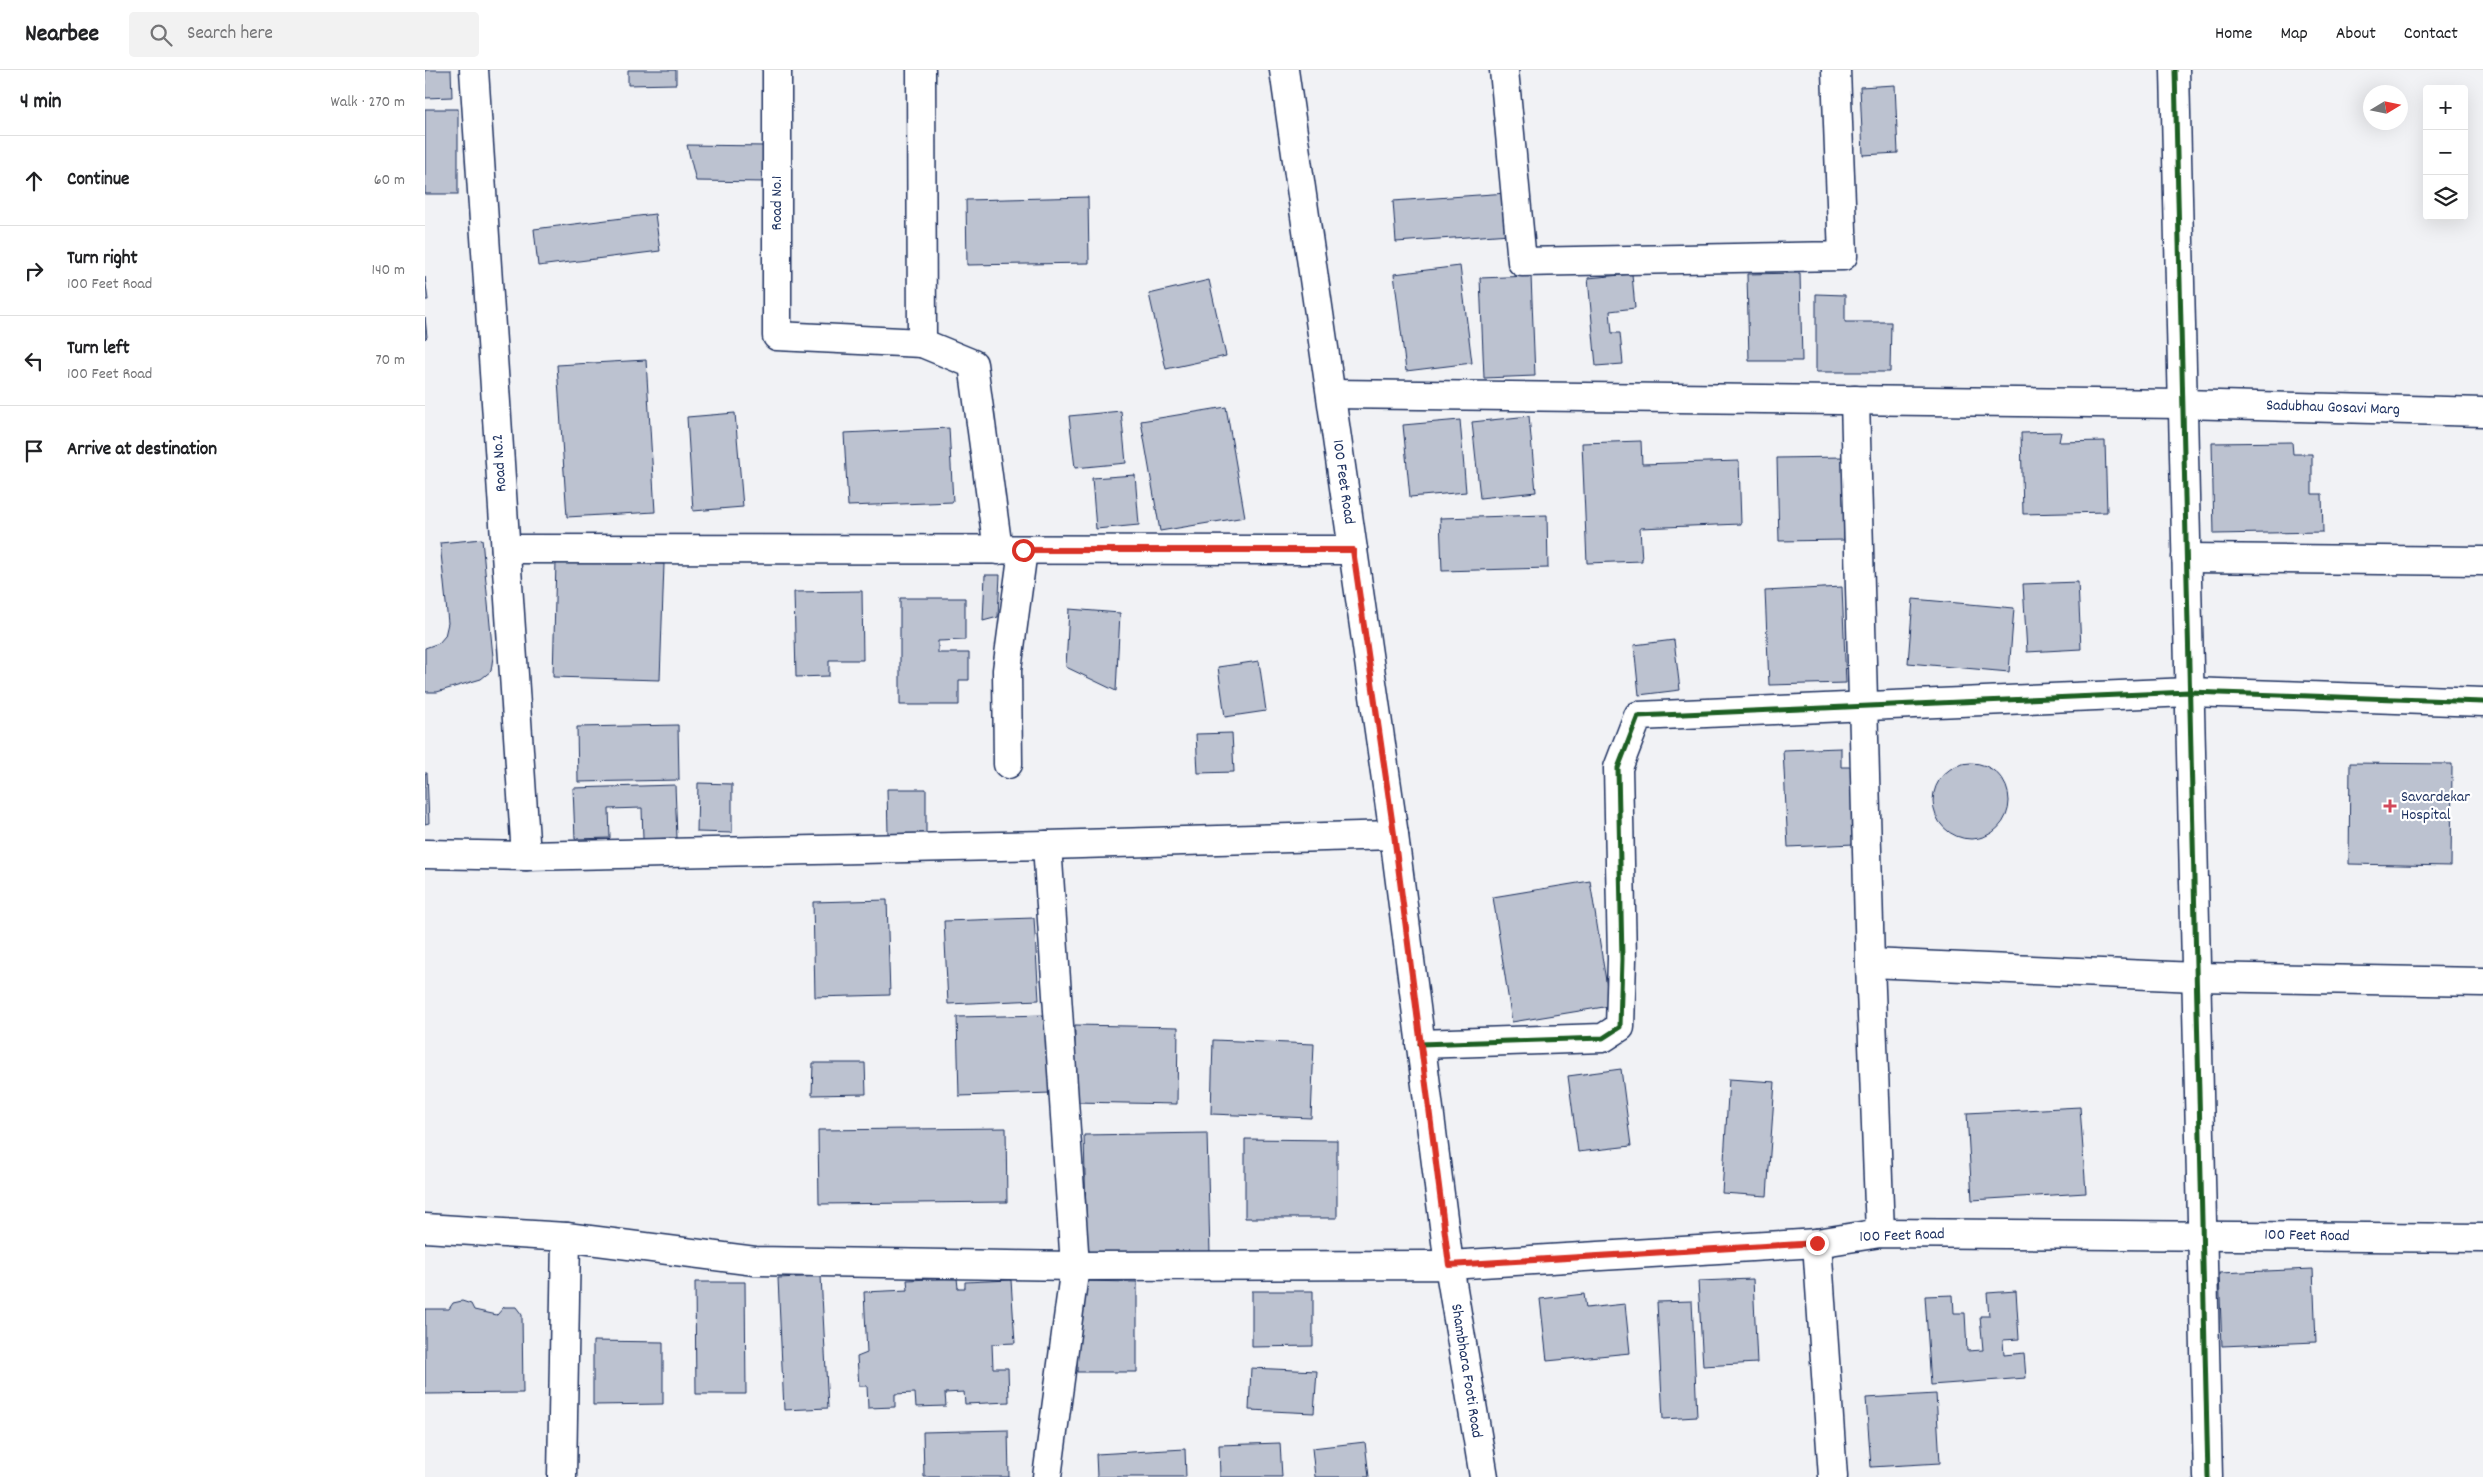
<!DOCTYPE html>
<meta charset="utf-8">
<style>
:root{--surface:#fff;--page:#f2f2f2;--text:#202124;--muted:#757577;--line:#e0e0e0}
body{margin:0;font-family:Dekko,sans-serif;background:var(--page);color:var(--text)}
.controls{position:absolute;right:15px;top:15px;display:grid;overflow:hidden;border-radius:5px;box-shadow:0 5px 20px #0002}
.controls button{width:45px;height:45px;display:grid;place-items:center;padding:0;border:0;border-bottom:1px solid var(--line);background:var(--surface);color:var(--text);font:25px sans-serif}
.compass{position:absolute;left:1938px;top:15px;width:45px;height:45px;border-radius:50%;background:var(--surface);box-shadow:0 5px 20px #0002;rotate:80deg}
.stop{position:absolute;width:15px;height:15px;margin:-11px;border:4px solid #d93025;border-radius:50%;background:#fff}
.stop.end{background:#d93025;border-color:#fff;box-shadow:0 1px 5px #0008}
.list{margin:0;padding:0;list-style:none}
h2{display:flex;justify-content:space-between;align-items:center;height:65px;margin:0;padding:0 20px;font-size:21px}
h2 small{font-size:16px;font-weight:400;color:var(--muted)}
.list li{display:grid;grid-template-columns:32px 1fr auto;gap:15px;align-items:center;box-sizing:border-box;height:90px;padding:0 20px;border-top:1px solid var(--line)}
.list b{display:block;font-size:19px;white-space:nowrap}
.list p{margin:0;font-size:16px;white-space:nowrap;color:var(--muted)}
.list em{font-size:16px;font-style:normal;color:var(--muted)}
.icon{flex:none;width:28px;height:28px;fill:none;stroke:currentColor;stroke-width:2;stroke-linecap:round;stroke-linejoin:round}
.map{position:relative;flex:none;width:2058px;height:1407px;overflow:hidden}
header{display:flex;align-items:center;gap:30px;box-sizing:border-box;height:70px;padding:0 25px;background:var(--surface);border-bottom:1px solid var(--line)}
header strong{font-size:24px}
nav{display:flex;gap:28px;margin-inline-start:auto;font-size:18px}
.search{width:350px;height:45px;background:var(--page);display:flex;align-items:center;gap:12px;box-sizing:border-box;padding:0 18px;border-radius:5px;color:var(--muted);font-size:19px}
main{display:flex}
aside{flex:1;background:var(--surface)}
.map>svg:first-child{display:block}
.building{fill:#bcc2d0;stroke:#1b2f5e}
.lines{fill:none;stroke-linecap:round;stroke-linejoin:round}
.minor-casing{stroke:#1b2f5e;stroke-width:31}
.major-casing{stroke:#1b2f5e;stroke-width:31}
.minor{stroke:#fff;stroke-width:28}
.major{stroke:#fff;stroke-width:28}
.cycleway-casing{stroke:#fff;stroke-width:8}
.cycleway{stroke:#1b5e20;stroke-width:5}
.route{stroke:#d93025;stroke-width:6}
.poi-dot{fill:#d1495b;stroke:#fff;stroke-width:2}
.labels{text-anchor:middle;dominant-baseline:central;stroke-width:4.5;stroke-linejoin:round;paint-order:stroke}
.street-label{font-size:16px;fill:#1b2f5e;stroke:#fff}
.poi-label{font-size:16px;fill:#1b2f5e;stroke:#fff;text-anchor:start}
</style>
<header>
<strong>Nearbee</strong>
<div class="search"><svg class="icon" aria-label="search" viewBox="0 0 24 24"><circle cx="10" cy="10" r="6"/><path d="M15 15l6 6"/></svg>Search here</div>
<nav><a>Home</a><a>Map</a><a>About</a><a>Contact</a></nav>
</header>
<main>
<aside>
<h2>4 min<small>Walk · 270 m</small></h2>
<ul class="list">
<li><svg class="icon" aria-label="ahead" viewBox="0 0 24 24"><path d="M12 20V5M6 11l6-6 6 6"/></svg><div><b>Continue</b></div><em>60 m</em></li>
<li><svg class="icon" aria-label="right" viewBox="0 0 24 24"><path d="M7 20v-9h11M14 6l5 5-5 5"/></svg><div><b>Turn right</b><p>100 Feet Road</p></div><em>140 m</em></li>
<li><svg class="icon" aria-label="left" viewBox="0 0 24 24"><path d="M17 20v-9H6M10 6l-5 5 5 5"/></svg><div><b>Turn left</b><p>100 Feet Road</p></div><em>70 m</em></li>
<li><svg class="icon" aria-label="arrive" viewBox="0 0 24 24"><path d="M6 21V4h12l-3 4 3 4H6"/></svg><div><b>Arrive at destination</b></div></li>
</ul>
</aside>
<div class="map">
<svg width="2058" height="1407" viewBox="0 0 2058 1407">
<rect width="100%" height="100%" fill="#f1f2f5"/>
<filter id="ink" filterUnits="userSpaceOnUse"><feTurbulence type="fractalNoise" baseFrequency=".02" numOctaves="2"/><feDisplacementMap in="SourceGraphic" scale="10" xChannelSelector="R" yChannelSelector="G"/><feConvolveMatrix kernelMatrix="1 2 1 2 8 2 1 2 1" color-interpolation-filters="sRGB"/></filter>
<g filter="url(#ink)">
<g class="building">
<polygon points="0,0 26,0 27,27 0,28"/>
<polygon points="203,0 251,0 251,14 203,15"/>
<polygon points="1470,15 1473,83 1438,85 1435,17"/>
<rect x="0" y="39" width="33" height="85"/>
<polygon points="262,75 341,76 341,112 271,111"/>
<polygon points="1082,123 1085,164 971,172 968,131"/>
<polygon points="663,127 664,193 542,195 541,130"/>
<polygon points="230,144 235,181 113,196 109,159"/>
<polygon points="1035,196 1047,293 981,301 969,204"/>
<polygon points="1375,203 1377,291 1324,291 1322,204"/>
<polygon points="1207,204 1210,238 1185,241 1187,263 1195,263 1198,294 1171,296 1163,208"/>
<polygon points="1106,206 1110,306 1059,308 1055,208"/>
<polygon points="0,207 3,230 0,230"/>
<polygon points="784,210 801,286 741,299 724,224"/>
<polygon points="1391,224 1420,225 1420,252 1466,252 1465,302 1391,302"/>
<polygon points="0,247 2,267 0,269"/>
<polygon points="221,290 230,442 142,447 132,295"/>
<polygon points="801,337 820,447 735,461 716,351"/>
<polygon points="696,341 701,393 650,398 644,346"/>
<polygon points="310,343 318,437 268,441 262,347"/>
<polygon points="1104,346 1111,422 1055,428 1047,352"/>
<polygon points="1035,350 1041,422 985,427 978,355"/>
<polygon points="524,358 528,432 423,436 419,363"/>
<polygon points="1636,362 1634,372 1680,371 1682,442 1598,444 1596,363"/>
<polygon points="1216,371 1217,394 1314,391 1316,454 1215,458 1217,491 1162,493 1157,373"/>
<polygon points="1867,372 1868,384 1887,384 1887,424 1897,424 1898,462 1789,464 1787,373"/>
<polygon points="1418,387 1419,470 1354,471 1352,388"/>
<polygon points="710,405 714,455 671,459 667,408"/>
<polygon points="1122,445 1123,498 1017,501 1015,448"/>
<polygon points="57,469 68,587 66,601 56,609 12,622 0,622 0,578 14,573 20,566 23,553 15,473"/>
<polygon points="131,491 239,494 235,610 128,607"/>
<polygon points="560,505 575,505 573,547 558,551"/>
<polygon points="1653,512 1656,579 1602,582 1598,514"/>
<polygon points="1417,517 1421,613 1344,615 1340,521"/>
<polygon points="437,521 438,590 404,590 404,606 371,607 369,522"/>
<polygon points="475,528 540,528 540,570 513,571 513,583 544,583 544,610 534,610 534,635 475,635"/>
<polygon points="1488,529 1589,538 1584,602 1483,593"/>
<polygon points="644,539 695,543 691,621 641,597"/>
<polygon points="1249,570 1255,620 1214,625 1209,575"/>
<polygon points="834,591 841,641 800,647 793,597"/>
<polygon points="253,655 254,710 153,712 152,657"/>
<polygon points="807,663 809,702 773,703 771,664"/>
<polygon points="1416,678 1416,697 1426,697 1429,774 1363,777 1358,680"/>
<polygon points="1925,693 2027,694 2026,796 1924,794"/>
<circle cx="1546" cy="731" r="38"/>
<polygon points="0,703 2,703 4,753 0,754"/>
<polygon points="273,713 307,714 307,763 272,762"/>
<polygon points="250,715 252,768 218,769 217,738 184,739 185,768 150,769 148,718"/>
<polygon points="462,719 501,719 501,764 463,764"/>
<polygon points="1165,811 1185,936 1087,952 1068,827"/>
<polygon points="462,830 465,925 390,927 388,832"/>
<polygon points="609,848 614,930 523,934 519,851"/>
<polygon points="623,945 626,1023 534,1026 532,947"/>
<polygon points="650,955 753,957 752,1034 649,1032"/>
<polygon points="788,970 889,974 886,1048 786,1044"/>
<polygon points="388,993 440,993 441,1024 387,1025"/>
<polygon points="1196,999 1206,1076 1153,1082 1143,1006"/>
<polygon points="1304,1009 1350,1012 1342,1126 1297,1123"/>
<polygon points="1655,1037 1661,1123 1547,1130 1542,1043"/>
<polygon points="581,1058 582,1132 394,1134 393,1060"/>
<polygon points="782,1063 785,1184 662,1186 659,1065"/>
<polygon points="820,1069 912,1070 912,1148 820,1148"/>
<polygon points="1888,1199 1891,1272 1797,1276 1794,1203"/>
<polygon points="396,1206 403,1338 359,1340 353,1208"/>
<polygon points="532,1208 533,1218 540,1218 540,1212 586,1210 590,1273 567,1274 568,1298 583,1298 584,1332 540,1334 539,1322 520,1323 521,1336 491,1337 490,1323 470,1324 470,1337 443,1338 442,1316 434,1316 432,1287 442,1283 439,1222 483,1220 482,1210"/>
<polygon points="1328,1209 1332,1293 1278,1296 1273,1211"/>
<polygon points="652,1211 712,1212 712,1302 652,1302"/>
<polygon points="270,1212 320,1212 321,1324 271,1324"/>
<polygon points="827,1221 888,1221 888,1276 827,1277"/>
<polygon points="1591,1221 1594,1269 1578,1270 1579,1285 1599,1283 1601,1308 1506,1315 1500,1226 1528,1225 1529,1243 1540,1243 1542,1281 1558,1280 1555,1246 1564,1246 1562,1223"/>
<polygon points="1159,1224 1161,1238 1200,1234 1205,1283 1122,1291 1115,1229"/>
<polygon points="37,1231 46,1234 49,1240 72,1245 79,1237 91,1237 97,1245 98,1323 0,1324 0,1239 24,1239 28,1233"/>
<polygon points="1267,1231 1272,1347 1238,1349 1232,1232"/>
<polygon points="168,1271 238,1272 238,1334 168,1335"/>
<polygon points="826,1298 892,1301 889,1343 824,1340"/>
<polygon points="1511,1324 1515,1393 1446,1397 1441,1328"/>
<polygon points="583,1360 584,1407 499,1407 498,1362"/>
<polygon points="940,1372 944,1407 890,1407 887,1378"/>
<polygon points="855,1373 857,1407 795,1407 794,1375"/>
<polygon points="760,1379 761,1407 672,1407 671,1384"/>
</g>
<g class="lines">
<g class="minor-casing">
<g id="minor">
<polyline points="49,0 101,786"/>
<polyline points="352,0 352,266 497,273"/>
<polyline points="496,0 497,273 548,294 573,480"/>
<polyline points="1079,0 1097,192 1418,186 1411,0"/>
<polyline points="1750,0 1783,1407"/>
<polyline points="906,324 1757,334 2058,342"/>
<polyline points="1430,330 1445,893 1455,1163"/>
<polyline points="81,479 928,480"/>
<polyline points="1761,488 2058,491"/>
<polyline points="583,694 582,600 598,480"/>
<polyline points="0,784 101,786 622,775 969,765"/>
<polyline points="1445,893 1771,907 2058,912"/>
<polyline points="995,974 1178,968 1195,957 1197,889 1193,698 1213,646 1764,622 2058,632"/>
<polyline points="0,1158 141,1167 330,1191 650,1196 1024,1195 1059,1407"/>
<polyline points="1392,1173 1408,1407"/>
<polyline points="137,1407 141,1167"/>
<polyline points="622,1407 650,1196 622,775"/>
</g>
</g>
<g class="major-casing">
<polyline id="major" points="859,0 969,765 1024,1195 1392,1173 1455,1163 2058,1168"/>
</g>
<use href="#minor" class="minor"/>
<use href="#major" class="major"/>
<g class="cycleway-casing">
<g id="cycleway">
<polyline points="1750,0 1783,1407"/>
<polyline points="995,974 1178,968 1195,957 1197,889 1193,698 1213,646 1764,622 2058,632"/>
</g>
</g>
<use href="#cycleway" class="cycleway"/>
</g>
</g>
<g class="lines" filter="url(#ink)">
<polyline class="route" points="598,480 928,480 969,764 1024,1195 1392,1173"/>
</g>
<path class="poi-dot" d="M1962.5 728.5h5v5h5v5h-5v5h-5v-5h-5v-5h5z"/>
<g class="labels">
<g class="street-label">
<text transform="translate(352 133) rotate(-90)">Road No.1</text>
<text transform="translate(1908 338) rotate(2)">Sadubhau Gosavi Marg</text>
<text transform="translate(75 393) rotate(-94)">Road No.2</text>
<text transform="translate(918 412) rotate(82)">100 Feet Road</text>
<text transform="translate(1477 1166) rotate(-2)">100 Feet Road</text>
<text transform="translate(1882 1166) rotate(1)">100 Feet Road</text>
<text transform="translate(1041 1301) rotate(81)">Shambhara Footi Road</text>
</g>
<g class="poi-label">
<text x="1976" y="727">Savardekar<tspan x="1976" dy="18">Hospital</tspan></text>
</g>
</g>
</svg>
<div class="controls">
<button>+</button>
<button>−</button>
<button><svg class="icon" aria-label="layers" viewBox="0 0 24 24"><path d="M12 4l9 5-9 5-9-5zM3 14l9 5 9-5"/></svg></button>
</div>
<svg class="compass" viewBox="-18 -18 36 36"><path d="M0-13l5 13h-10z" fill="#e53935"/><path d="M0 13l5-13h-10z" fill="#757577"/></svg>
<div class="stop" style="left:598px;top:480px"></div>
<div class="stop end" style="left:1392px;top:1173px"></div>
</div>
</main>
